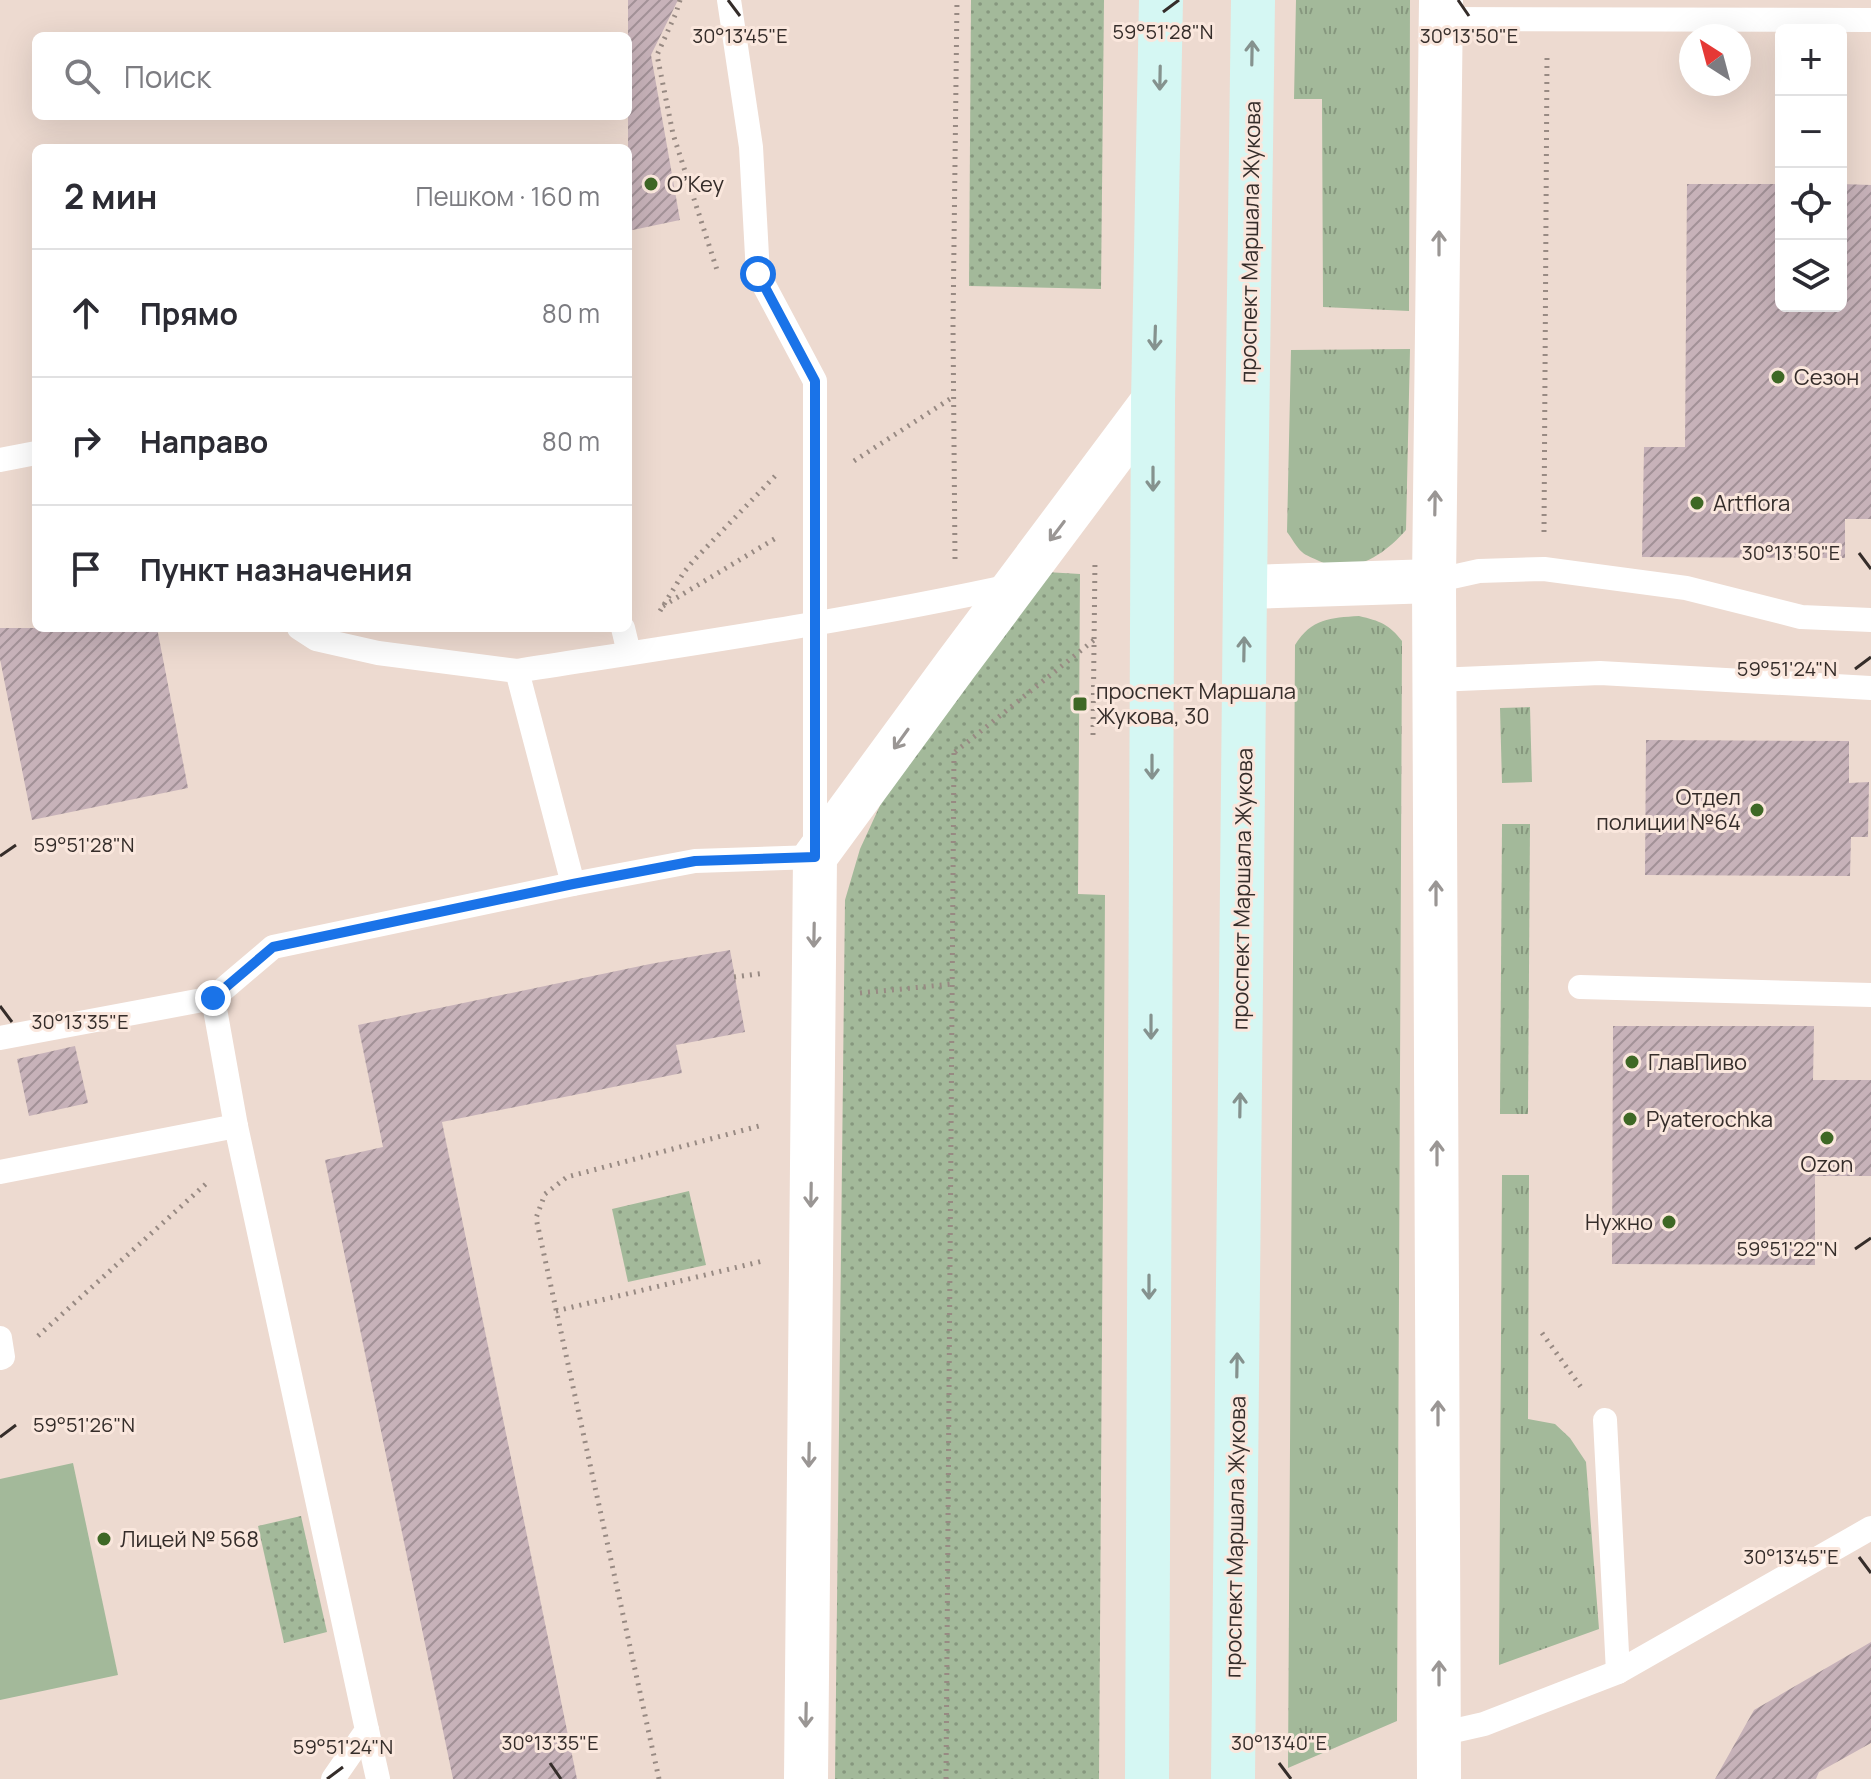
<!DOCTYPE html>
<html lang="ru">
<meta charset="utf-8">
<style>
:root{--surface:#fff;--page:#f2f2f3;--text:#2b2b33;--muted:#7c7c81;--line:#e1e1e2}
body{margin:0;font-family:Manrope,sans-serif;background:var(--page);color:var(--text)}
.controls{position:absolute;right:24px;top:24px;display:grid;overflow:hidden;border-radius:12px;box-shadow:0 8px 32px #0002}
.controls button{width:72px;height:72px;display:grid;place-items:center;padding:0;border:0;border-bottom:2px solid var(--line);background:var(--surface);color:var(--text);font:40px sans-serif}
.compass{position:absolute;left:1679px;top:24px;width:72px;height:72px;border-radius:50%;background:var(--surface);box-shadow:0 8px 32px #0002;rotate:324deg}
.stop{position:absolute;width:24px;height:24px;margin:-18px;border:6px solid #1a73e8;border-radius:50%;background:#fff}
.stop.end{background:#1a73e8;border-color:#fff;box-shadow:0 2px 8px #0008}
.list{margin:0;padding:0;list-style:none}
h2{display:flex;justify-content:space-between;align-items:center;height:104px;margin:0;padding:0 32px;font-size:34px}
h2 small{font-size:26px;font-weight:400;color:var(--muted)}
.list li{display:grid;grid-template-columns:52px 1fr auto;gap:24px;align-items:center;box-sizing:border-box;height:128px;padding:0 32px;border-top:2px solid var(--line)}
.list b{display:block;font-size:30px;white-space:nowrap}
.list em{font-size:26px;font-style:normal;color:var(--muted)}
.icon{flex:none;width:44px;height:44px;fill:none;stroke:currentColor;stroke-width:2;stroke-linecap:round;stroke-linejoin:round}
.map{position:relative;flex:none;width:1871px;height:1779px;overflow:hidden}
.search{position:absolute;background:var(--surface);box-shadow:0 8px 32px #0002;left:32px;top:32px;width:600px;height:88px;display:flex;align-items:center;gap:20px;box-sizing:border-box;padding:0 28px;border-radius:12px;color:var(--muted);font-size:30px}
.panel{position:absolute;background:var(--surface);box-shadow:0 8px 32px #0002;left:32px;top:144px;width:600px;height:488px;border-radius:12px}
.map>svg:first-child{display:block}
.grass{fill:url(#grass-tufts)}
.park{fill:url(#park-dots)}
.pitch{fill:#a3b99a}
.building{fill:url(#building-hatch)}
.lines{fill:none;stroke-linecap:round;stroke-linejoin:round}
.path{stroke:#988a83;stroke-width:5;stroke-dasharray:2 6;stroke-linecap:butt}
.service{stroke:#fff;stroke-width:24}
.minor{stroke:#fff;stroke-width:44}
.secondary{stroke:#d5f7f3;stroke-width:44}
.oneway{stroke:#85928e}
.oneway2{stroke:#9a9694}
.route{stroke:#1a73e8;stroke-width:10}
.ticks{fill:none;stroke:#352d2a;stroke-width:3}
.poi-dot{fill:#3e6825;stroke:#fae7dd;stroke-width:3}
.labels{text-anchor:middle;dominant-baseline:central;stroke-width:6;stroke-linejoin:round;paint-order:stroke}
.poi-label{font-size:22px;fill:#352d2a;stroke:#fae7dd;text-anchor:start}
.street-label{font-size:22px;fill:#352d2a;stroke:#fae7dd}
.ticks-label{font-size:20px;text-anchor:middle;fill:#352d2a;stroke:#fae7dd;stroke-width:6;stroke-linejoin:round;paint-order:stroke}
</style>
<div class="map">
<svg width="1871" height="1779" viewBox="0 0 1871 1779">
<defs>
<pattern id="grass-tufts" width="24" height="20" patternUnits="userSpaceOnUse" patternTransform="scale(2)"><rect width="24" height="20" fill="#a3b99a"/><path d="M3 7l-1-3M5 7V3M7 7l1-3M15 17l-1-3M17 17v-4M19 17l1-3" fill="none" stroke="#86977e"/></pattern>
<pattern id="park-dots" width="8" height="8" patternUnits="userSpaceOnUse" patternTransform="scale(2)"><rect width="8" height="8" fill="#a3b99a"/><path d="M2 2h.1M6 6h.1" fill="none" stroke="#86977e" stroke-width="1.8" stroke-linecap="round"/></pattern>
<pattern id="building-hatch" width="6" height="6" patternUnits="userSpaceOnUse" patternTransform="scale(2)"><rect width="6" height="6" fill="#c7b2b9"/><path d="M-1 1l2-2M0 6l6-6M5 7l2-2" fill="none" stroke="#a29197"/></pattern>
</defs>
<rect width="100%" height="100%" fill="#eddad0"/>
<g class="grass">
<polygon points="1296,0 1410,0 1409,311 1323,307 1322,99 1294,99"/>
<path d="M 1410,349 L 1406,530 C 1385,554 1353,577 1319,561 C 1314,558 1306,556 1302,552 C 1296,547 1292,538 1287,532 L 1291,350 Z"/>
<path d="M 1359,616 C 1380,621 1389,624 1402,641 L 1397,1721 L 1288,1768 L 1295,645 C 1312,618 1330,618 1359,616 Z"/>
<polygon points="1530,707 1532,782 1502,783 1500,708"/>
<polygon points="1502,824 1530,824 1528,1114 1500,1114"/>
<polygon points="1502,1175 1529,1175 1528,1419 1555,1424 1570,1438 1586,1462 1599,1629 1499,1665"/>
</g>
<g class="park">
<polygon points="971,0 1104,0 1101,289 969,286"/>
<polygon points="1046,572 1080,574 1078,894 1105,895 1099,1779 835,1779 845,900 860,849 883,799"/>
<polygon points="689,1191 706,1265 628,1282 612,1209"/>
<polygon points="301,1516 327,1632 284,1643 258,1526"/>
</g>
<polygon class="pitch" points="73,1463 118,1675 0,1700 0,1479"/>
<g class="building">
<polygon points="628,0 678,0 651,55 680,220 628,231"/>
<polygon points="1687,184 1781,184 1781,306 1841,306 1841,184 1871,185 1871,519 1845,519 1845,558 1642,557 1644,447 1685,447"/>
<polygon points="0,628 157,628 188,788 32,820 0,659"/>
<polygon points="1646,740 1849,741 1849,783 1869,782 1868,837 1851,837 1850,876 1645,875"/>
<polygon points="730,950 745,1032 676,1045 682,1073 442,1122 577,1779 453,1779 325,1160 383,1147 358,1025 650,964"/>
<polygon points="1613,1026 1814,1026 1813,1080 1871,1080 1871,1176 1815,1176 1815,1265 1612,1264"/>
<polygon points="75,1046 88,1103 29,1116 17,1059"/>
<polygon points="1871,1642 1871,1743 1819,1772 1816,1779 1715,1779 1754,1710"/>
</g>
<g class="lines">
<g class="path">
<polyline points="680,0 676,13 657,55 673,134 717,270"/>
<polyline points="854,461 953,397"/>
<polyline points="1544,532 1547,58"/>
<polyline points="955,559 953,326 957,0"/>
<polyline points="663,606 776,538"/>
<polyline points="660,611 684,572 695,559 778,473"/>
<polyline points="1093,735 1095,560"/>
<polyline points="955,752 1094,640"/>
<polyline points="734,977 765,973"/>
<polyline points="860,993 953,984"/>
<polyline points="556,1311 763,1261"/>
<polyline points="1542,1333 1583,1390"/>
<polyline points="38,1336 208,1182"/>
<polyline points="659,1779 536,1218 545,1194 567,1177 763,1125"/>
<polyline points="946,1779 954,749"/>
</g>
<g class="service">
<polyline points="1440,19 1871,20"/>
<polyline points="0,460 36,453"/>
<polyline points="1434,581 1479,571 1544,569 1686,588 1801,617 1871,620"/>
<polyline points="299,628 316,639 378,653 517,671 573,884"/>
<polyline points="623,628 629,653"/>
<path d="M 517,671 C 683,645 850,621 1015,585"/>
<polyline points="1435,680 1600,673 1871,688"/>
<polyline points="1580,987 1871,995"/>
<polyline points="213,998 236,1126 367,1730 333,1779"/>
<polyline points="0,1038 213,998 273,947 573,884 695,861 815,857 815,381 758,274 751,147 729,0"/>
<polyline points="0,1172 236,1126"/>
<polyline points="0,1338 3,1357 0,1358"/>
<polyline points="1605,1420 1618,1672"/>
<polyline points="367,1730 378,1779"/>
<polyline points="1440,1734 1484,1724 1618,1672 1871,1528"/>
</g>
<g class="minor">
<polyline points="1245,587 1434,581"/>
<polyline points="806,1779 815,857 955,666 1153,401"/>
<polyline points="1439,1779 1434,581 1441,0"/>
</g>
<g class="secondary">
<polyline points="1147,1779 1153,401 1161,0"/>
<polyline points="1233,1779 1245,587 1253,0"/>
</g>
</g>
<defs><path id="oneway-shaft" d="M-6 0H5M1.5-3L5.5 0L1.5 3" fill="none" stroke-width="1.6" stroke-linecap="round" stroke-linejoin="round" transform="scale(2)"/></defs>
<g class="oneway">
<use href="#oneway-shaft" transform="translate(1252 53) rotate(-89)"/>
<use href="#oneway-shaft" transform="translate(1160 78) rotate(91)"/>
<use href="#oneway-shaft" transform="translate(1155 338) rotate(92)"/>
<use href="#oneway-shaft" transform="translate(1153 479) rotate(90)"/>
<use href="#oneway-shaft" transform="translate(1244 649) rotate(-89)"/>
<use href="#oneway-shaft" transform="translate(1152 767) rotate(90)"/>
<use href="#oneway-shaft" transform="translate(1151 1027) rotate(90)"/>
<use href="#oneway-shaft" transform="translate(1240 1105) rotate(-89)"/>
<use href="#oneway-shaft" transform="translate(1149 1287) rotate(90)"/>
<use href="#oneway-shaft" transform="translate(1237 1365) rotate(-89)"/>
</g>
<g class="oneway2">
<use href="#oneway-shaft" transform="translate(1439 243) rotate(-90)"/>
<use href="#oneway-shaft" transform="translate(1435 503) rotate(-89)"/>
<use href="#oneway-shaft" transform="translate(1057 531) rotate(127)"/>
<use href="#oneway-shaft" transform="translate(901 739) rotate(126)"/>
<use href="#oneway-shaft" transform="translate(1436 893) rotate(-90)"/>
<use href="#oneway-shaft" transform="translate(814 935) rotate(91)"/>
<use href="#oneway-shaft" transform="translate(1437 1153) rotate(-90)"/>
<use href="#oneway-shaft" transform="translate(811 1195) rotate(91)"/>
<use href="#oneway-shaft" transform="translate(1438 1413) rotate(-90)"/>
<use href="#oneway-shaft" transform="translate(809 1455) rotate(91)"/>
<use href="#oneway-shaft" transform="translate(1439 1673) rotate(-90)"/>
<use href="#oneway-shaft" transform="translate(806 1715) rotate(91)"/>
</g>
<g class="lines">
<polyline class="route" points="213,998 273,947 573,884 695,861 815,857 815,381 758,274"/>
</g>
<path class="ticks" d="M 728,0 L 740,16M 1458,0 L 1469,16M 1163,12 L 1179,0M 1859,553 L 1871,569M 1855,669 L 1871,657M 0,856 L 16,845M 0,1006 L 12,1022M 1855,1249 L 1871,1238M 0,1437 L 16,1425M 1859,1557 L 1871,1573M 550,1763 L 561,1779M 1279,1763 L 1291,1779M 327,1779 L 343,1767"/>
<g class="poi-dot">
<circle cx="651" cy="184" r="8"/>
<circle cx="1778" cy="377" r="8"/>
<circle cx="1697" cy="503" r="8"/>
<rect x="1072" y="696" width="16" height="16" rx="4"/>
<circle cx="1757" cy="810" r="8"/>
<circle cx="1632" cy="1062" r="8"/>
<circle cx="1630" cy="1119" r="8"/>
<circle cx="1827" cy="1138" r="8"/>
<circle cx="1669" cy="1222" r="8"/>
<circle cx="104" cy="1539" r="8"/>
</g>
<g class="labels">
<g class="poi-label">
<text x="667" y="184">O’Key</text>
<text x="1794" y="377">Сезон</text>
<text x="1713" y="503">Artflora</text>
<text x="1096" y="691">проспект Маршала<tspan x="1096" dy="25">Жукова, 30</tspan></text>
<text x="1741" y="797" text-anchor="end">Отдел<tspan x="1741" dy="25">полиции №64</tspan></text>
<text x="1648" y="1062">ГлавПиво</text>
<text x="1646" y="1119">Pyaterochka</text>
<text x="1827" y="1164" text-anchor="middle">Ozon</text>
<text x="1653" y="1222" text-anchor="end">Нужно</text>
<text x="120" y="1539">Лицей № 568</text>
</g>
<g class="street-label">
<text transform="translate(1250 242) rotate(-89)">проспект Маршала Жукова</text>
<text transform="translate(1242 889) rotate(-89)">проспект Маршала Жукова</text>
<text transform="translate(1235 1537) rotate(-89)">проспект Маршала Жукова</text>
</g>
</g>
<g class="ticks-label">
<text x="1163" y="39">59°51'28"N</text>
<text x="740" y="43">30°13'45"E</text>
<text x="1469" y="43">30°13'50"E</text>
<text x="1791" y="560">30°13'50"E</text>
<text x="1787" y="676">59°51'24"N</text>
<text x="84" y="852">59°51'28"N</text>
<text x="80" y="1029">30°13'35"E</text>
<text x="1787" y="1256">59°51'22"N</text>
<text x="84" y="1432">59°51'26"N</text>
<text x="1791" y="1564">30°13'45"E</text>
<text x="550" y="1750">30°13'35"E</text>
<text x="1279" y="1750">30°13'40"E</text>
<text x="343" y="1754">59°51'24"N</text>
</g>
</svg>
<div class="controls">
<button>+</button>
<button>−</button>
<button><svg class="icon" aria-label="locate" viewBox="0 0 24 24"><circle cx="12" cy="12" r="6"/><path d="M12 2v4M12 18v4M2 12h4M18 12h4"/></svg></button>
<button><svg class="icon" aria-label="layers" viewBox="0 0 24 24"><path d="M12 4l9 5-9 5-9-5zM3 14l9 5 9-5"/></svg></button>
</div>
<svg class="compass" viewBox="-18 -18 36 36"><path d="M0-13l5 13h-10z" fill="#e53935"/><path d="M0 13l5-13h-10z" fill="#7c7c81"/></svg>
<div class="stop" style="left:758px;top:274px"></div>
<div class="stop end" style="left:213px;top:998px"></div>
<div class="search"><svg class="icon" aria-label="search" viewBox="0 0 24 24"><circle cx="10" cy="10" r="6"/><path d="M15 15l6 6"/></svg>Поиск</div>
<section class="panel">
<h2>2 мин<small>Пешком · 160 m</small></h2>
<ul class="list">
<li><svg class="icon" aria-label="ahead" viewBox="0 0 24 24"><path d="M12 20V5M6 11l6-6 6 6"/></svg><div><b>Прямо</b></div><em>80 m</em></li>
<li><svg class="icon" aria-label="right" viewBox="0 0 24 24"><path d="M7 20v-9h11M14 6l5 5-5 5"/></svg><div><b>Направо</b></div><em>80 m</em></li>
<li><svg class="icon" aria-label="arrive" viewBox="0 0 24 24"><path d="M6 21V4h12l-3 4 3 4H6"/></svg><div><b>Пункт назначения</b></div></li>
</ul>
</section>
</div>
